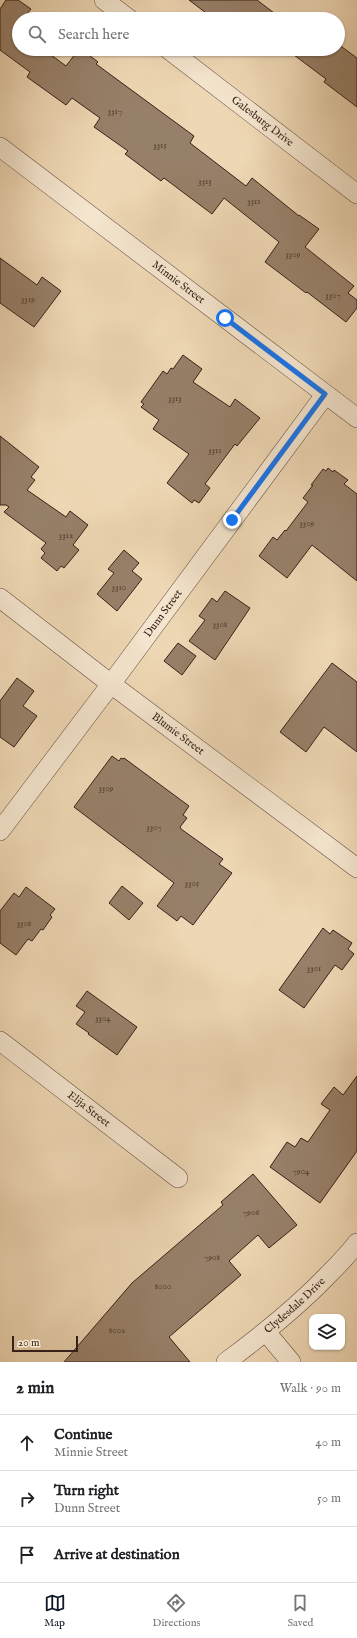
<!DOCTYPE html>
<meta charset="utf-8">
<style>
:root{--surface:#fff;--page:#f2f2f2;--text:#202124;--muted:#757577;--line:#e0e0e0;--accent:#111827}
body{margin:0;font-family:"IM FELL English",serif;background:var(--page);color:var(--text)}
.controls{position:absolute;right:12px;bottom:12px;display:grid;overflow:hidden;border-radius:8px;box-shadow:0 1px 3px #0004}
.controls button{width:36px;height:36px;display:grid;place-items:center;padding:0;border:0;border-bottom:1px solid var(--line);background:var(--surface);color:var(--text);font:20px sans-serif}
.scale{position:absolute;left:12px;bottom:10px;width:66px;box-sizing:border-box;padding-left:4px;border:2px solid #382118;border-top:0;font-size:11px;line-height:14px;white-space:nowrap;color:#382118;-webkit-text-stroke:3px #f4e5ce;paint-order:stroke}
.stop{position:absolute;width:12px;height:12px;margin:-9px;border:3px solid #1a73e8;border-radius:50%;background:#fff}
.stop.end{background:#1a73e8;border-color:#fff;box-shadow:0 1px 4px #0008}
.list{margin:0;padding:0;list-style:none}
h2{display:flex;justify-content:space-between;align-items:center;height:52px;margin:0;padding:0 16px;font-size:17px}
h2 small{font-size:13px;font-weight:400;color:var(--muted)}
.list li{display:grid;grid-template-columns:26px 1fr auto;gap:12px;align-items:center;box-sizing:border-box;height:56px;padding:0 16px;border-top:1px solid var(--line)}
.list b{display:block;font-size:15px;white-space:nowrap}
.list p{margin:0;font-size:13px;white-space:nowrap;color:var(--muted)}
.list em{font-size:13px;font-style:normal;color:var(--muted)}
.icon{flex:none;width:22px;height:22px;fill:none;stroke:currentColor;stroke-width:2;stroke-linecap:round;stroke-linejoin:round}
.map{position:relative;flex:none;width:357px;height:1362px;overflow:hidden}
.search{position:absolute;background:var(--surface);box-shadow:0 1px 3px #0004;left:12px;right:12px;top:12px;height:44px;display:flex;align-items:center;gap:10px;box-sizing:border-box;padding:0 14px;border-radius:22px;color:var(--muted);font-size:15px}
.sheet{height:220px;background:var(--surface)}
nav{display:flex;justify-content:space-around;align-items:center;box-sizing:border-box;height:56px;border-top:1px solid var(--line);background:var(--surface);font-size:11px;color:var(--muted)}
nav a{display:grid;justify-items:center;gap:2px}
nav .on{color:var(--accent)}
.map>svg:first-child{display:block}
.building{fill:#978069;stroke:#382118}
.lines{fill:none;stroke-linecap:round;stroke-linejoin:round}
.street-casing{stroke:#664e3f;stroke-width:20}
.street{stroke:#f4e5ce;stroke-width:19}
.route{stroke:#1a73e8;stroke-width:5}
.labels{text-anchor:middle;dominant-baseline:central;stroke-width:3.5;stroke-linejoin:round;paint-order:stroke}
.number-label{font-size:9px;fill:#50392c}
.street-label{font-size:11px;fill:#382118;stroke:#f4e5ce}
</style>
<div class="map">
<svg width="357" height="1362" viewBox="0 0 357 1362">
<rect width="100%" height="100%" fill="#eed7b4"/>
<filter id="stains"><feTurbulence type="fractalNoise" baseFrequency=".005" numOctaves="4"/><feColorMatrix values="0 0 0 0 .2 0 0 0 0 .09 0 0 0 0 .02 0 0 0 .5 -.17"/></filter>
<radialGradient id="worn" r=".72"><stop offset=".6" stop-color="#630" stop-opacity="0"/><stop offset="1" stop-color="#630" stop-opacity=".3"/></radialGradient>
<g class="building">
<polygon points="6,0 18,0 31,9 23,19 19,19 19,49 43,49 66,66 79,49 81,49 98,62 96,64 194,136 190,143 246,186 252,178 299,216 299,215 319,229 305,247 354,286 348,293 357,300 357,308 346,322 307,292 306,293 265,262 279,242 224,198 212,214 164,178 161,181 125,154 128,151 94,127 100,118 72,98 66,105 27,77 30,72 0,50 0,9"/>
<polygon points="189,0 257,0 282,19 214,19"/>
<polygon points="338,44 357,58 357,107 324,82 326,79 286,49 338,49"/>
<polygon points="0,258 37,285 42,277 61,291 34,327 0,303"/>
<polygon points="183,355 202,369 193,382 230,407 235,399 260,418 237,446 235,444 205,484 210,488 199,503 194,500 192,503 167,483 189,454 153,429 159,420 141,407 144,404 141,402 163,371 167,374 171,368 173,369"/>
<polygon points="0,436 39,467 31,477 35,480 27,490 66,517 70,511 88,525 73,545 79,550 64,568 61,566 57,571 41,558 45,553 41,549 46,543 4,512 9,507 6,505 0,505"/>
<polygon points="328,468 333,472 334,470 348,480 344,484 357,494 357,581 312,545 287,578 259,556 273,537 277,540 285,530 286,531 308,502 303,498 313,485 311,485 323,469 326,471"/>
<polygon points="124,550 139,563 132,571 142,579 117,611 97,594 114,573 108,569"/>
<polygon points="225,591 250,608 215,660 189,641 205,620 199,616 212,598 217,602"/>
<polygon points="178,643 196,656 182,675 164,661"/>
<polygon points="332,663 357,682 357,752 324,727 306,752 280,732"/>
<polygon points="17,678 34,691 23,706 37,716 14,747 0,737 0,701"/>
<polygon points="112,756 119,761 121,758 123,759 124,758 189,806 183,815 187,818 180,827 181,829 223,859 219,864 232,873 193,925 181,916 177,921 157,906 174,883 74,807"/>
<polygon points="122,886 143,903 129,920 109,903"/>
<polygon points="26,887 55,909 50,915 52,917 43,930 41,929 32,941 28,939 16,955 0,943 0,911 14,893 19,897"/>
<polygon points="323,928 330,934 333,930 352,943 348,949 354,954 342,970 335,965 304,1008 279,990"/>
<polygon points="87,991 137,1027 117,1055 88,1034 89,1033 76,1024 85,1012 76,1006"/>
<polygon points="357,1076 357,1151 320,1203 270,1167 287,1142 295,1147 301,1138 308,1142 330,1110 321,1104 334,1087 343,1095"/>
<polygon points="253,1174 297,1225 269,1248 258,1235 229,1261 241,1275 169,1337 190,1362 64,1362 132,1283 223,1205 221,1202"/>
</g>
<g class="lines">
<g class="street-casing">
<g id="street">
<polyline points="104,0 129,19"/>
<path id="s1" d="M 168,49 L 357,194"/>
<path id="s2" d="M 0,147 L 357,418"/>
<path id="s3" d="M 0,598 L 111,684 L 357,868"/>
<path id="s4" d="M 0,831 L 111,684 L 325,395"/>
<path id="s5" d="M 0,1041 L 178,1178"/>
<polyline points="266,1332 291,1362"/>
<path id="s6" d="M 226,1362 C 261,1336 295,1309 326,1277 C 337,1266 348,1255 357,1243"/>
</g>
</g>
<use href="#street" class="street"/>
</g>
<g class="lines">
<polyline class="route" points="225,318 325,394 232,520"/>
</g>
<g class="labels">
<g class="number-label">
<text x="115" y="111">3317</text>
<text x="160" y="145">3315</text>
<text x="205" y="181">3313</text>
<text x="254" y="201">3311</text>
<text x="293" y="254">3309</text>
<text x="333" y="295">3307</text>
<text x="28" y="299">3319</text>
<text x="175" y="398">3313</text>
<text x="215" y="450">3311</text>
<text x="307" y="523">3309</text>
<text x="66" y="535">3312</text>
<text x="119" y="587">3310</text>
<text x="220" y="624">3308</text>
<text x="106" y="788">3309</text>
<text x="154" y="827">3307</text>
<text x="192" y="883">3305</text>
<text x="24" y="923">3308</text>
<text x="314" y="968">3301</text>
<text x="103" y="1018">3304</text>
<text x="301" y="1171">7904</text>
<text x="251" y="1212">7906</text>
<text x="212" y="1257">7908</text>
<text x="163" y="1286">8000</text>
<text x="117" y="1330">8002</text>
</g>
<g class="street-label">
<text stroke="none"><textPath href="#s1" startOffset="119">Galesburg Drive</textPath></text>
<text stroke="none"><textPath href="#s2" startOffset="224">Minnie Street</textPath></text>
<text stroke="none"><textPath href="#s4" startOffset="272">Dunn Street</textPath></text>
<text stroke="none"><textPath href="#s3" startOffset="224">Blumie Street</textPath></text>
<text stroke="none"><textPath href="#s5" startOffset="112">Elija Street</textPath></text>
<text stroke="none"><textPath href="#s6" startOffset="89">Clydesdale Drive</textPath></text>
</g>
</g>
<rect width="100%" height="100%" filter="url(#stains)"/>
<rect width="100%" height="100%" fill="url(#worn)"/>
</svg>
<div class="controls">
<button><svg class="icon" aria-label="layers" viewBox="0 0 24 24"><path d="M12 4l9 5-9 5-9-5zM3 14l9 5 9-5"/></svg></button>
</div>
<div class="scale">20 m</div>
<div class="stop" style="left:225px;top:318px"></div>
<div class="stop end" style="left:232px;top:520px"></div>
<div class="search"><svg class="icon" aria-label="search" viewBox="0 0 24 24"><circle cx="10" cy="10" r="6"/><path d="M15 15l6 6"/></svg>Search here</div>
</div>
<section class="sheet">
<h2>2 min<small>Walk · 90 m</small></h2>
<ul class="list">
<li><svg class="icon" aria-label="ahead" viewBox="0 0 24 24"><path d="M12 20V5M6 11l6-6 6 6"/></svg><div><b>Continue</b><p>Minnie Street</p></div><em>40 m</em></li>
<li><svg class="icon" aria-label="right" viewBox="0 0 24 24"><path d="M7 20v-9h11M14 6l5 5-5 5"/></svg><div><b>Turn right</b><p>Dunn Street</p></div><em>50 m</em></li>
<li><svg class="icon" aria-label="arrive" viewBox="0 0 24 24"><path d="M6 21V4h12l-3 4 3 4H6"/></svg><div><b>Arrive at destination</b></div></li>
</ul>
</section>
<nav>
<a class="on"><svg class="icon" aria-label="map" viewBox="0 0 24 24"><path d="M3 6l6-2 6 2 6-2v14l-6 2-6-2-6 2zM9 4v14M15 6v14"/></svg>Map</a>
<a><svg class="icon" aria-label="directions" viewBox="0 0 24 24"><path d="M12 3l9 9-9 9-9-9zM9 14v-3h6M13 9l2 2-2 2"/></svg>Directions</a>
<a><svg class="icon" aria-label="saved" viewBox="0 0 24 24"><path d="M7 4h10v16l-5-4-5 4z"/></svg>Saved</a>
</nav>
